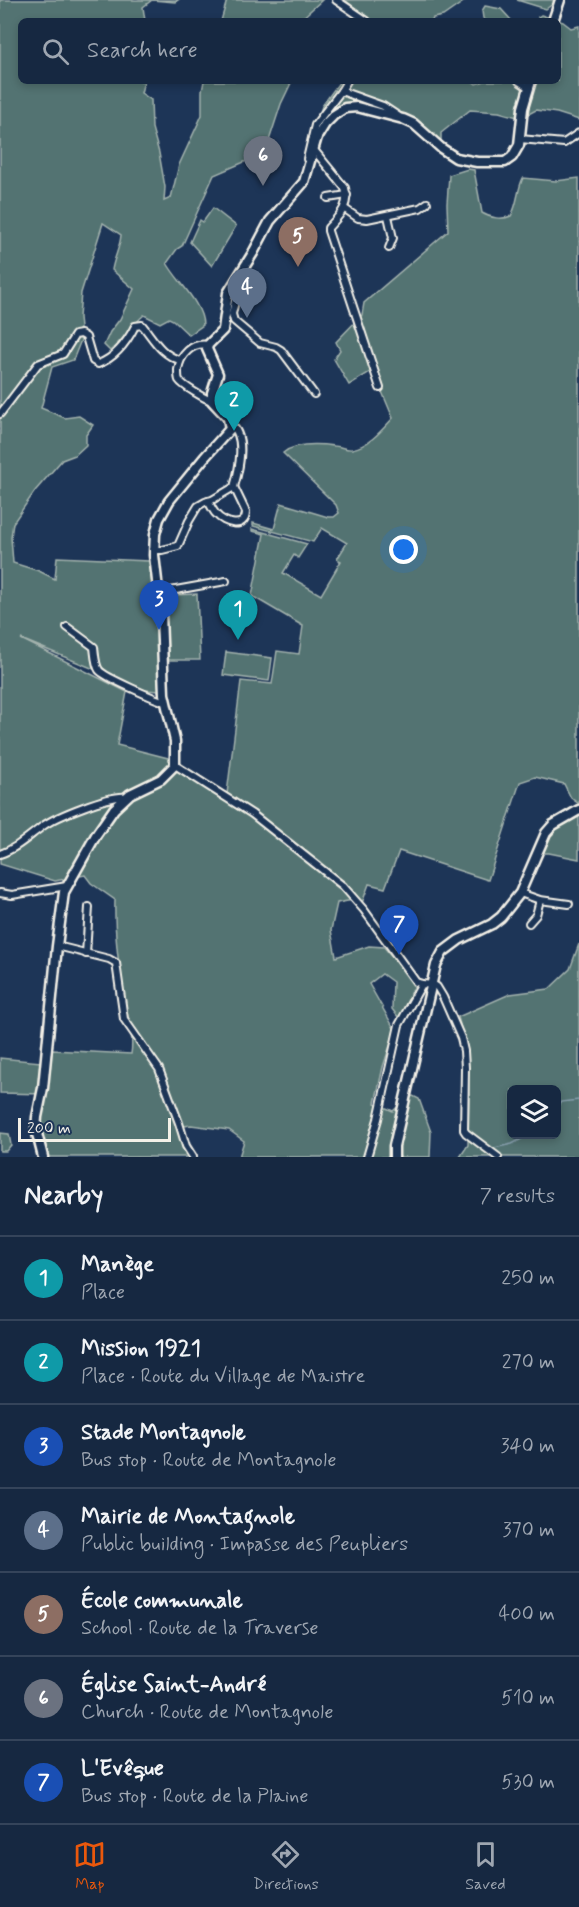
<!DOCTYPE html>
<meta charset="utf-8">
<style>
:root{--surface:#162841;--page:#1f3048;--text:#f1f3f6;--muted:#9ea6b1;--line:#35445a;--accent:#ea580c}
body{margin:0;font-family:Mynerve,sans-serif;background:var(--page);color:var(--text)}
.controls{position:absolute;right:18px;bottom:18px;display:grid;overflow:hidden;border-radius:9px;box-shadow:0 3px 9px #0003}
.controls button{width:54px;height:54px;display:grid;place-items:center;padding:0;border:0;border-bottom:2px solid var(--line);background:var(--surface);color:var(--text);font:30px sans-serif}
.scale{position:absolute;left:18px;bottom:15px;width:153px;box-sizing:border-box;padding-left:6px;border:3px solid #f4f1e8;border-top:0;font-size:16px;line-height:21px;white-space:nowrap;color:#f4f1e8;-webkit-text-stroke:4px #1d3557;paint-order:stroke}
.you{position:absolute;left:404px;top:550px;width:21px;height:21px;margin:-15px;border:4px solid #fff;border-radius:50%;background:#1a73e8;box-shadow:0 0 0 9px #1a73e833}
.badge{display:grid;place-items:center;width:39px;height:39px;border-radius:50%;background:var(--accent);color:#fff;font-size:20px;font-weight:700}
.pin{position:absolute;translate:-50% -50px;filter:drop-shadow(0 2px 3px #0008)}
.pin::after{content:'';position:absolute;top:32px;width:21px;height:18px;background:inherit;clip-path:polygon(0 0,100% 0,50% 100%)}
.list{margin:0;padding:0;list-style:none}
h2{display:flex;justify-content:space-between;align-items:center;height:78px;margin:0;padding:0 24px;font-size:26px}
h2 small{font-size:20px;font-weight:400;color:var(--muted)}
.list li{display:grid;grid-template-columns:39px 1fr auto;gap:18px;align-items:center;box-sizing:border-box;height:84px;padding:0 24px;border-top:2px solid var(--line)}
.list b{display:block;font-size:22px;white-space:nowrap}
.list p{margin:0;font-size:20px;white-space:nowrap;color:var(--muted)}
.list em{font-size:20px;font-style:normal;color:var(--muted)}
.icon{flex:none;width:33px;height:33px;fill:none;stroke:currentColor;stroke-width:2;stroke-linecap:round;stroke-linejoin:round}
.map{position:relative;flex:none;width:579px;height:1157px;overflow:hidden}
.search{position:absolute;background:var(--surface);box-shadow:0 3px 9px #0003;left:18px;right:18px;top:18px;height:66px;display:flex;align-items:center;gap:15px;box-sizing:border-box;padding:0 21px;border-radius:9px;color:var(--muted);font-size:22px}
.sheet{height:666px;background:var(--surface)}
nav{display:flex;justify-content:space-around;align-items:center;box-sizing:border-box;height:84px;border-top:2px solid var(--line);background:var(--surface);font-size:16px;color:var(--muted)}
nav a{display:grid;justify-items:center;gap:3px}
nav .on{color:var(--accent)}
.map>svg:first-child{display:block}
.green{fill:#527372;stroke:#a3b2ad;stroke-width:1.5;fill-rule:evenodd}
.lines{fill:none;stroke-linecap:round;stroke-linejoin:round}
.stream{stroke:#889fae;stroke-width:1.5}
.street-casing{stroke:#f4f1e8;stroke-width:10}
.secondary-casing{stroke:#f4f1e8;stroke-width:13}
.street{stroke:#1d3557;stroke-width:6}
.secondary{stroke:#1d3557;stroke-width:8}
</style>
<div class="map">
<svg width="579" height="1157" viewBox="0 0 579 1157">
<rect width="100%" height="100%" fill="#1d3557"/>
<filter id="ink" filterUnits="userSpaceOnUse"><feTurbulence type="fractalNoise" baseFrequency=".0167" numOctaves="2"/><feDisplacementMap in="SourceGraphic" scale="12" xChannelSelector="R" yChannelSelector="G"/><feConvolveMatrix kernelMatrix="1 2 1 2 8 2 1 2 1" color-interpolation-filters="sRGB"/></filter>
<g filter="url(#ink)">
<g class="green">
<path d="M 0,0 L 178,0 L 175,2 L 152,0 L 143,7 L 145,21 L 21,21 L 21,81 L 144,81 L 141,93 L 151,100 L 152,128 L 159,153 L 165,187 L 164,201 L 171,198 L 179,165 L 202,115 L 202,91 L 204,81 L 292,81 L 281,104 L 265,153 L 214,175 L 182,246 L 177,249 L 167,263 C 177,281 203,304 203,325 L 189,335 L 173,320 L 169,318 L 160,323 L 144,315 C 131,326 123,340 110,351 L 104,345 L 110,332 L 120,319 L 134,289 L 112,270 C 114,257 120,248 121,235 L 103,223 L 81,293 L 79,317 L 81,340 L 73,360 L 52,367 L 41,408 L 65,418 L 79,416 L 93,425 L 86,435 L 86,445 L 75,455 L 62,460 L 35,491 L 13,523 L 11,537 L 13,563 L 39,571 L 55,579 L 57,557 L 149,561 L 154,586 L 157,586 L 160,691 L 145,690 L 21,639 L 127,692 L 117,745 L 168,758 L 179,771 L 250,816 L 353,900 L 337,903 L 331,930 L 336,957 L 369,946 L 384,947 L 415,985 L 399,1018 L 392,1009 L 393,982 L 382,974 L 369,984 L 395,1030 L 383,1067 L 375,1103 L 393,1111 L 407,1098 L 413,1096 L 419,1099 L 431,1132 L 430,1157 L 239,1157 L 244,1141 L 229,1130 L 191,1125 L 184,1126 L 178,1131 L 186,1157 L 46,1157 L 40,1127 L 45,1094 L 0,1093 L 0,1058 L 51,1063 L 52,1050 L 131,1054 C 134,1036 128,1022 125,1003 C 119,970 114,934 115,900 L 91,883 L 85,875 L 55,881 L 0,864 Z"/>
<polygon points="227,0 322,0 299,21 221,21"/>
<polygon points="345,0 466,0 443,16 433,18 432,21 372,21"/>
<polygon points="517,0 553,0 554,3 546,9"/>
<polygon points="485,6 501,9 512,21 487,21 483,18 482,11"/>
<polygon points="541,15 563,22 571,28 579,26 579,120 557,113 536,110 521,118 499,112 470,110 441,133 441,142 414,119 355,103 334,112 316,124 322,106 340,81 472,81 476,84 485,81 558,81 558,21 541,21 538,17"/>
<path d="M 468,169 L 474,170 L 482,213 C 490,218 502,220 511,216 C 518,204 517,190 523,178 L 556,181 L 579,178 L 579,804 L 571,798 L 564,784 L 535,777 L 520,782 L 488,880 L 399,851 L 385,888 L 369,884 L 362,903 L 345,885 L 227,794 L 241,681 L 272,684 L 277,651 L 299,654 L 303,626 L 252,596 L 264,534 L 252,531 L 252,529 L 307,544 L 298,558 L 294,555 L 283,573 L 321,595 L 341,561 L 337,559 L 347,543 L 322,528 L 313,542 L 253,526 L 253,523 L 274,529 L 281,503 L 328,517 L 334,517 L 339,513 L 336,505 L 283,453 C 295,443 319,444 334,446 C 339,446 347,450 352,449 C 369,446 382,430 393,418 L 373,370 L 349,385 L 334,359 L 340,350 L 336,342 L 362,315 L 364,303 L 448,231 L 447,204 L 449,175 Z"/>
<polygon points="213,208 236,226 212,266 190,242 200,220 203,222"/>
<polygon points="197,594 200,660 168,660 166,600 170,595"/>
<polygon points="226,652 272,658 269,681 223,675"/>
<polygon points="579,815 579,859 549,853 540,853 552,829"/>
<path d="M 579,944 L 579,1157 L 460,1157 L 468,1145 L 469,1099 L 468,1054 L 458,1017 L 510,994 L 549,989 L 570,969 ZM 512,1090 L 556,1090 L 556,1134 L 512,1134 Z"/>
<polygon points="0,1133 9,1134 11,1145 6,1151 0,1151"/>
</g>
<g class="lines">
<g class="stream">
<polyline points="556,1108 561,1102 579,1100"/>
<polyline points="494,1148 512,1144 531,1134"/>
</g>
<g class="street-casing">
<g id="street">
<polyline points="336,0 367,21"/>
<polyline points="347,81 341,91 383,106 398,116"/>
<polyline points="519,81 528,87"/>
<polyline points="520,139 564,143 579,133"/>
<path d="M 314,150 L 345,188 C 350,206 340,215 328,228 L 328,231 L 380,388"/>
<polyline points="307,159 315,125 341,91"/>
<polyline points="328,198 347,195"/>
<polyline points="345,209 358,218 367,219 420,208 427,203"/>
<polyline points="388,216 393,238 389,248"/>
<polyline points="230,290 236,297 232,314 234,321 260,343 276,347 281,350 314,394"/>
<path d="M 208,345 C 192,342 180,355 178,370 C 178,373 178,378 179,380 C 183,386 205,399 212,401"/>
<path d="M 0,414 L 38,364 L 63,354 L 75,335 L 81,334 L 86,337 L 93,361 L 98,364 C 115,358 127,342 135,326 L 142,325 C 153,338 161,355 180,360"/>
<path d="M 208,501 C 211,506 213,511 216,514 C 224,524 246,530 246,512 L 234,487"/>
<path d="M 153,550 L 162,550 L 178,546 L 189,521 L 198,506 L 205,502 L 212,500 L 234,487 C 239,470 247,435 230,424"/>
<polyline points="159,593 226,581"/>
<path d="M 67,627 L 94,647 C 95,654 95,664 99,670 C 104,677 155,699 165,702"/>
<polyline points="175,765 252,814 343,886 364,910 416,982 422,984 434,985 437,987 443,997 461,1038 464,1051 465,1068 464,1130 466,1133 498,1157"/>
<path d="M 0,854 C 16,849 29,836 43,826 C 57,816 109,795 126,797"/>
<polyline points="0,893 12,895 67,886"/>
<polyline points="520,893 540,900 569,904"/>
<polyline points="529,923 536,915 540,900"/>
<polyline points="57,946 109,959 116,963 124,1019 159,1069 179,1123 186,1146 193,1157"/>
<polyline points="86,954 89,907"/>
<polyline points="367,1157 378,1119 399,1025 422,984"/>
</g>
</g>
<g class="secondary-casing">
<g id="secondary">
<polyline points="553,21 560,0"/>
<polyline points="43,1157 36,1130 37,1117 43,1088 57,946 64,892 96,835 114,809 130,794 161,779 175,765 175,741 164,694 161,615 154,555 155,534 159,519 169,501 204,458 230,429 228,418 212,401 212,393 218,374 207,349 208,345 223,330 228,293 253,253 270,221 304,182 317,137 325,124 334,115 345,108 357,107 403,119 414,124 441,148 456,158 477,162 505,162 512,157 519,145 523,108 531,81"/>
<polyline points="394,1157 394,1146 436,965 443,952 459,940 492,924 501,917 520,893 546,833 553,825 579,810"/>
</g>
</g>
<use href="#street" class="street"/>
<use href="#secondary" class="secondary"/>
</g>
</g>
</svg>
<div class="controls">
<button><svg class="icon" aria-label="layers" viewBox="0 0 24 24"><path d="M12 4l9 5-9 5-9-5zM3 14l9 5 9-5"/></svg></button>
</div>
<div class="scale">200 m</div>
<div class="you"></div>
<div class="pin badge" style="left:238px;top:640px;background:#0f9aa8">1</div>
<div class="pin badge" style="left:234px;top:431px;background:#0f9aa8">2</div>
<div class="pin badge" style="left:159px;top:630px;background:#1a4fb4">3</div>
<div class="pin badge" style="left:247px;top:318px;background:#5c6f8a">4</div>
<div class="pin badge" style="left:298px;top:267px;background:#8d6e63">5</div>
<div class="pin badge" style="left:263px;top:186px;background:#6b7280">6</div>
<div class="pin badge" style="left:399px;top:955px;background:#1a4fb4">7</div>
<div class="search"><svg class="icon" aria-label="search" viewBox="0 0 24 24"><circle cx="10" cy="10" r="6"/><path d="M15 15l6 6"/></svg>Search here</div>
</div>
<section class="sheet">
<h2>Nearby<small>7 results</small></h2>
<ul class="list">
<li><span class="badge" style="background:#0f9aa8">1</span><div><b>Manège</b><p>Place</p></div><em>250 m</em></li>
<li><span class="badge" style="background:#0f9aa8">2</span><div><b>Mission 1921</b><p>Place · Route du Village de Maistre</p></div><em>270 m</em></li>
<li><span class="badge" style="background:#1a4fb4">3</span><div><b>Stade Montagnole</b><p>Bus stop · Route de Montagnole</p></div><em>340 m</em></li>
<li><span class="badge" style="background:#5c6f8a">4</span><div><b>Mairie de Montagnole</b><p>Public building · Impasse des Peupliers</p></div><em>370 m</em></li>
<li><span class="badge" style="background:#8d6e63">5</span><div><b>École communale</b><p>School · Route de la Traverse</p></div><em>400 m</em></li>
<li><span class="badge" style="background:#6b7280">6</span><div><b>Église Saint-André</b><p>Church · Route de Montagnole</p></div><em>510 m</em></li>
<li><span class="badge" style="background:#1a4fb4">7</span><div><b>L'Evêque</b><p>Bus stop · Route de la Plaine</p></div><em>530 m</em></li>
</ul>
</section>
<nav>
<a class="on"><svg class="icon" aria-label="map" viewBox="0 0 24 24"><path d="M3 6l6-2 6 2 6-2v14l-6 2-6-2-6 2zM9 4v14M15 6v14"/></svg>Map</a>
<a><svg class="icon" aria-label="directions" viewBox="0 0 24 24"><path d="M12 3l9 9-9 9-9-9zM9 14v-3h6M13 9l2 2-2 2"/></svg>Directions</a>
<a><svg class="icon" aria-label="saved" viewBox="0 0 24 24"><path d="M7 4h10v16l-5-4-5 4z"/></svg>Saved</a>
</nav>
